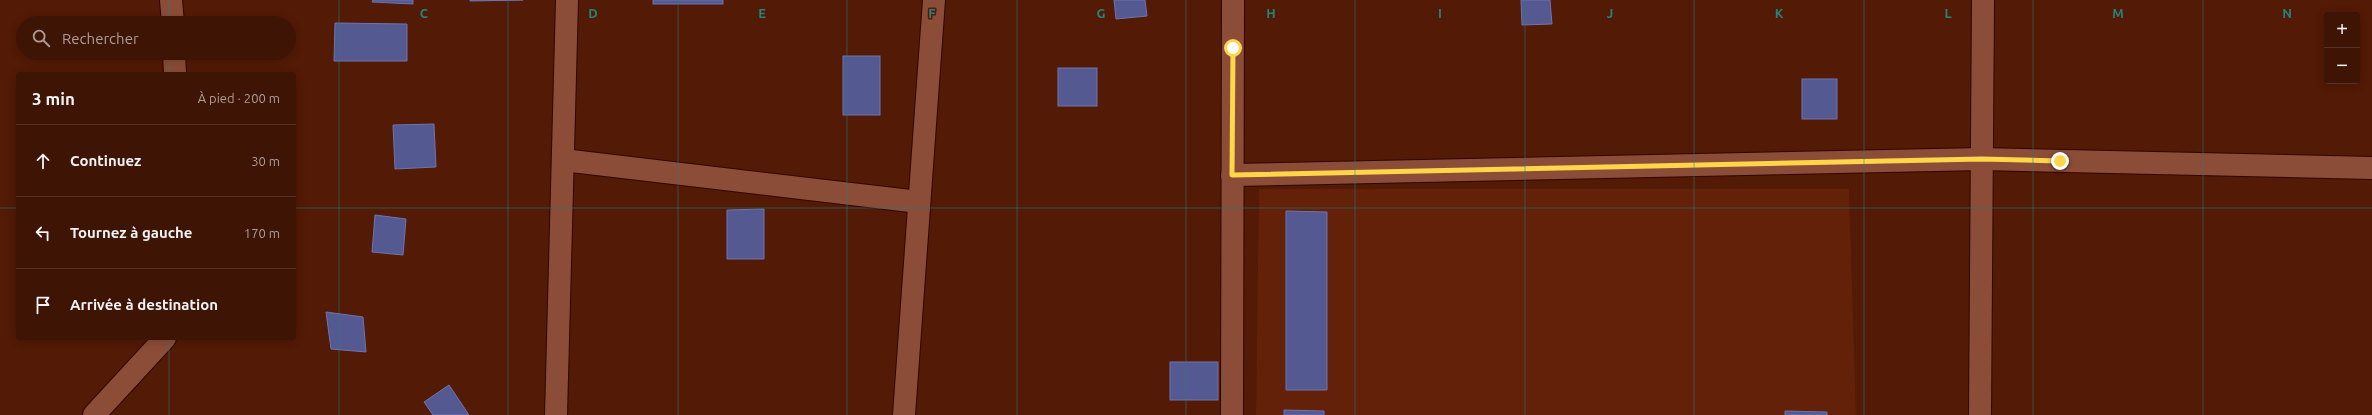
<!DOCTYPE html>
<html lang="fr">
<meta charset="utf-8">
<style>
:root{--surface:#3e1404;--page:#492113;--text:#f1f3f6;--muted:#ad9e9a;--line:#573326}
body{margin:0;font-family:Ubuntu,sans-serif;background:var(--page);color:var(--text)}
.controls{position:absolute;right:12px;top:12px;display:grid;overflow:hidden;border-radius:4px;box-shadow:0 2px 10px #0003}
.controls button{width:36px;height:36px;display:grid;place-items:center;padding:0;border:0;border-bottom:1px solid var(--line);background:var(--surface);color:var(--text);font:20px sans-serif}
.stop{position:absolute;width:12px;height:12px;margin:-9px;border:3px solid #ffd54a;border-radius:50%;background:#fff}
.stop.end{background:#ffd54a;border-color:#fff;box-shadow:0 1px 4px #0008}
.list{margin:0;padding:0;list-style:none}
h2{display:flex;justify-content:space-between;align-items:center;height:52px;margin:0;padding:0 16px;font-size:17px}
h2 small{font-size:13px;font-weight:400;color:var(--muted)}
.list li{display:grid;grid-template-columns:26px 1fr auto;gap:12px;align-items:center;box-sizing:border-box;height:72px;padding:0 16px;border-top:1px solid var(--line)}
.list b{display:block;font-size:15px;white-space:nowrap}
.list em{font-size:13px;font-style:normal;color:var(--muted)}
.icon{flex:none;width:22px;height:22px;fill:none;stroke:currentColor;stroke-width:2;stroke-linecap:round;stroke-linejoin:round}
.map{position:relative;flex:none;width:2372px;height:415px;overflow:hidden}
.search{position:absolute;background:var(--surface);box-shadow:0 2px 10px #0003;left:16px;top:16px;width:280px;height:44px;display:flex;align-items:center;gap:10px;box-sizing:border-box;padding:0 14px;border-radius:22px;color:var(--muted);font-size:15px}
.panel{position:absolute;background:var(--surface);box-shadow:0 2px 10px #0003;left:16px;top:72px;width:280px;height:268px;border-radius:4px}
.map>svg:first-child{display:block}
.built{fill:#622108}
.building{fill:#555992;stroke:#6e74af}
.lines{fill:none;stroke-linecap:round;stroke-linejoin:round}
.minor-casing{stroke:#310600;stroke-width:24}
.minor{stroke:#8c4d38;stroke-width:22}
.route{stroke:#ffd54a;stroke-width:5}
.grid{fill:none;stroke:#26827b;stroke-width:1;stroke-opacity:0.55}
.grid-label{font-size:13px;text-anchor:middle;font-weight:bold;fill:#26827b;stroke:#531a05;stroke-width:3;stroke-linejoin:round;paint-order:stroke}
</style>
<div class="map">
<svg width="2372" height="415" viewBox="0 0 2372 415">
<rect width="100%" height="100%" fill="#531a05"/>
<polygon class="built" points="1259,189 1849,189 1856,415 1256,415"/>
<g class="building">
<polygon points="373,0 413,0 413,4 372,2"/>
<polygon points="470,0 523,0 470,1"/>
<rect x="653" y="0" width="70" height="4"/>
<polygon points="1114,0 1145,0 1147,16 1116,19"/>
<polygon points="1521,0 1550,0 1552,24 1522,25"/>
<polygon points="335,23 407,24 407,61 334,61"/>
<rect x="843" y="56" width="37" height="59"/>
<rect x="1058" y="68" width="39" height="38"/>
<rect x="1802" y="79" width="35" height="40"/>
<polygon points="434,124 436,167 395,169 393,125"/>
<polygon points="764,209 764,259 727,259 727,210"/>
<polygon points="1286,211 1327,212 1327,390 1286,390"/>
<polygon points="375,215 406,219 403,255 372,252"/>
<polygon points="326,312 363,317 366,352 331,349"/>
<rect x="1170" y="362" width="48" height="38"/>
<polygon points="449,385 469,415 433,415 424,402"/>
<polygon points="1284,410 1324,411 1324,415 1284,415"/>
<polygon points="1785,411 1827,412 1827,415 1785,415"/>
</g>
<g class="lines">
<g class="minor-casing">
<g id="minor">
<polyline points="171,0 173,23"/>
<polyline points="174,53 175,74"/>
<polyline points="563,160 919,202"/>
<polyline points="1232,175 1982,159 2372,168"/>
<polyline points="94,415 165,338"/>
<polyline points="556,415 567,0"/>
<polyline points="904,415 934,0"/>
<polyline points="1232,415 1233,0"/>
<polyline points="1980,415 1983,0"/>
</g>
</g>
<use href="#minor" class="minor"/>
</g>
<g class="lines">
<polyline class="route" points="1233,48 1232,175 1982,159 2060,161"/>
</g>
<path class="grid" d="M 169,0 L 169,23M 339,0 L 339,415M 508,0 L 508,415M 678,0 L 678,415M 847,0 L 847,415M 1017,0 L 1017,415M 1186,0 L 1186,415M 1355,0 L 1355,415M 1525,0 L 1525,415M 1694,0 L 1694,415M 1864,0 L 1864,415M 2033,0 L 2033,415M 2203,0 L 2203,415M 169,53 L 169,74M 0,208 L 18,208M 294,208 L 2372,208M 169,338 L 169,415"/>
<g class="grid-label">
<text x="424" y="18">C</text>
<text x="593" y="18">D</text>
<text x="762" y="18">E</text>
<text x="932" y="18">F</text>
<text x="1101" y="18">G</text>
<text x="1271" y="18">H</text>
<text x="1440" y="18">I</text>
<text x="1610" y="18">J</text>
<text x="1779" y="18">K</text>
<text x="1948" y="18">L</text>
<text x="2118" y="18">M</text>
<text x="2287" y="18">N</text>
</g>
</svg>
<div class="controls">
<button>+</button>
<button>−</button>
</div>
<div class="stop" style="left:1233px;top:48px"></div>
<div class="stop end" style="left:2060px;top:161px"></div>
<div class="search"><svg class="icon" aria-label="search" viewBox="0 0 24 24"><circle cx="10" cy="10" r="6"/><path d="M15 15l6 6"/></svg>Rechercher</div>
<section class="panel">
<h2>3 min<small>À pied · 200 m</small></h2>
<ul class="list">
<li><svg class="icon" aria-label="ahead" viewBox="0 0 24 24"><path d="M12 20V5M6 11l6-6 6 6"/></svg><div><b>Continuez</b></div><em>30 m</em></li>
<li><svg class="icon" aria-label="left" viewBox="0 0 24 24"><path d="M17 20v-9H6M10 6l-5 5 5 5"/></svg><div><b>Tournez à gauche</b></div><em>170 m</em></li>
<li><svg class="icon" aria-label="arrive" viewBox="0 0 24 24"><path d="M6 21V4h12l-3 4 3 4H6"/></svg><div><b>Arrivée à destination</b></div></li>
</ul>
</section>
</div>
